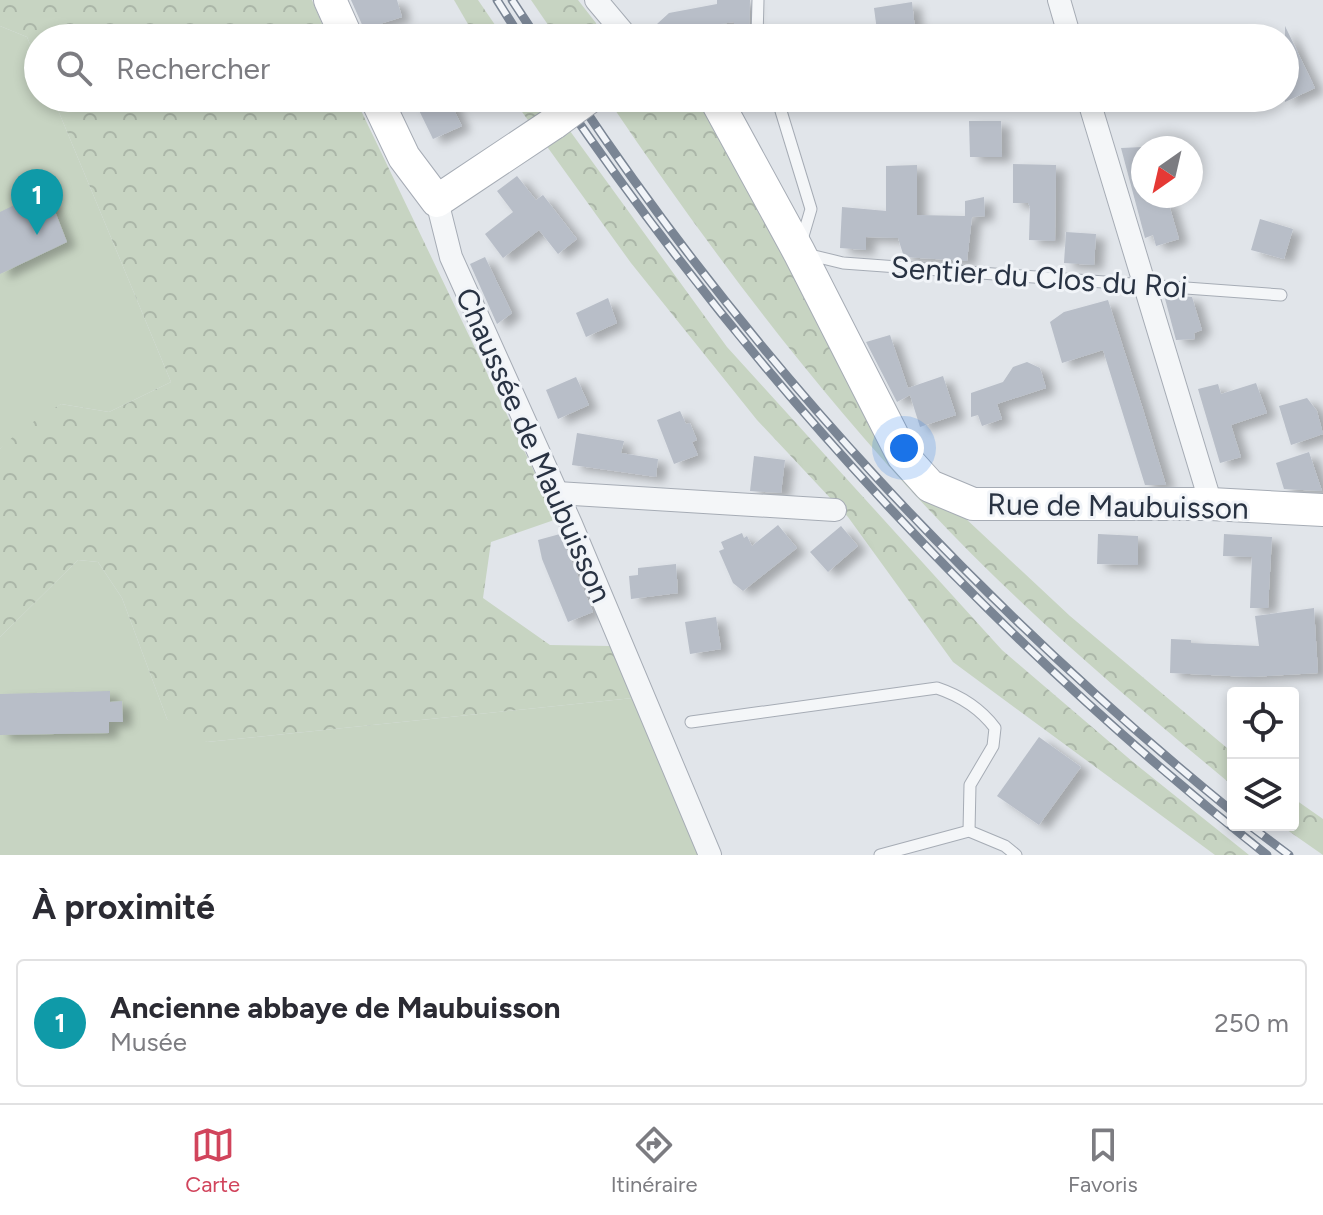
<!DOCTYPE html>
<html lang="fr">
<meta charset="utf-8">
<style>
:root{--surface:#fff;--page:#f7f7f7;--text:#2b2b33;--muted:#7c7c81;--line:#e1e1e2;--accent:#d1445c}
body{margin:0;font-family:Figtree,sans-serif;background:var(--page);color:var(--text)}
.controls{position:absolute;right:24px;bottom:24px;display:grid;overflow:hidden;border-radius:8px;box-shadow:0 4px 12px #0003}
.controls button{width:72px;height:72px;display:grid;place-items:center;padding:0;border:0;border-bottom:2px solid var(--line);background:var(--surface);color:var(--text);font:40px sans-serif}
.compass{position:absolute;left:1131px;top:136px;width:72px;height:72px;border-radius:50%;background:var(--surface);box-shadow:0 4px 12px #0003;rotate:214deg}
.you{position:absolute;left:904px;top:448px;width:28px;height:28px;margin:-20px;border:6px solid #fff;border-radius:50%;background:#1a73e8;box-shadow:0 0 0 12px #1a73e833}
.badge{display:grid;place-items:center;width:52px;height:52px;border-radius:50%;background:var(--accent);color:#fff;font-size:26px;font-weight:700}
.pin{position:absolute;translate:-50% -66px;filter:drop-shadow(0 2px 4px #0008)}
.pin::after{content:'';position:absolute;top:42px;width:28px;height:24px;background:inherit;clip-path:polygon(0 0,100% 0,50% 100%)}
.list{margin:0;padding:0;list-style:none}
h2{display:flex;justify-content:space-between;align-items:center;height:104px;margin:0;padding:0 32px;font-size:34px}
h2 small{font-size:26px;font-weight:400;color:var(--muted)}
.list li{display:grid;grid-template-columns:52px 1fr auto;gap:24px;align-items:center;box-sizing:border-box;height:128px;margin:0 16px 16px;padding:0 16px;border:2px solid var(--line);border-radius:8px}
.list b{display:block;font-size:30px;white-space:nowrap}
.list p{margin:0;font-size:26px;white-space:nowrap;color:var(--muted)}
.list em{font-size:26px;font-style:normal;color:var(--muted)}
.icon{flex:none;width:44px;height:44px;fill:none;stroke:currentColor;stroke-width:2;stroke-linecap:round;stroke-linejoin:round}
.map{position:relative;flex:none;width:1323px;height:855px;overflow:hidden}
.search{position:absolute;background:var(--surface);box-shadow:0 4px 12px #0003;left:24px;right:24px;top:24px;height:88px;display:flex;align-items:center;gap:20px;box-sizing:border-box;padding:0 28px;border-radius:44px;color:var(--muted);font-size:30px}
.sheet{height:248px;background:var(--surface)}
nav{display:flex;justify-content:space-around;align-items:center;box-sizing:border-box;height:112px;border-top:2px solid var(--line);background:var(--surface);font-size:22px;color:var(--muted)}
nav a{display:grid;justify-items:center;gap:4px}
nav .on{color:var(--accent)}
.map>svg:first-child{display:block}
.grass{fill:#c7d4c2}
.forest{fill:url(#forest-crowns)}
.building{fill:#b8bec8;filter:url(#shadow)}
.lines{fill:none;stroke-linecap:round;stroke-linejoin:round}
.lane-casing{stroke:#a6acb5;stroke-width:13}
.street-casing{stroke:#a6acb5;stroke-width:24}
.secondary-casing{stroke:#a6acb5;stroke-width:34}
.lane{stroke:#f4f6f8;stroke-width:11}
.street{stroke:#f4f6f8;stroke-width:22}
.secondary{stroke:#fff;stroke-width:32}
.rail-casing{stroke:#7a8594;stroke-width:9}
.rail{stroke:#f1f4f8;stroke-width:6;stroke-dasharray:18;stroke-linecap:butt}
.secondary-bridge-casing{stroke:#a6acb5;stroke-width:34;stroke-linecap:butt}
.secondary-bridge{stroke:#fff;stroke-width:32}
.labels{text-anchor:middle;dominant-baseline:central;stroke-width:6;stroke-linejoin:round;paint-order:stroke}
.street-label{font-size:30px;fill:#293343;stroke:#f1f4f8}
</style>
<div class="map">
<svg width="1323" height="855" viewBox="0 0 1323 855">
<defs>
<pattern id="forest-crowns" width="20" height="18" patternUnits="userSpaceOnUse" patternTransform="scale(2)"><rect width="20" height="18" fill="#c7d4c2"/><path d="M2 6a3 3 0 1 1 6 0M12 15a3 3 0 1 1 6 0" fill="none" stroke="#abb6a8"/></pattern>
<filter id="shadow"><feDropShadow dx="9" dy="5" stdDeviation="4" flood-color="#0004"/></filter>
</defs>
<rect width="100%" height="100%" fill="#e1e5ea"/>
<g class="grass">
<polygon points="0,26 27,37 38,63 38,98 53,98 171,382 109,412 61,404 0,449"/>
<polygon points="78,560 98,562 122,598 167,719 207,742 633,698 700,855 0,855 0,637"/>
</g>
<g class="forest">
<polygon points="0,0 312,0 328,38 38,38 38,63 27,37 0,26"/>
<polygon points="454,0 478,0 504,38 476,38"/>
<polygon points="531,0 578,0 596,23 599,38 557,38"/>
<polygon points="53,98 355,98 557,519 491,542 483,598 550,645 611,646 633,698 207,742 187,736 167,719 122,598 98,562 78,560 0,637 0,449 19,431 61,404 109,412 171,382"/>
<polygon points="512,98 546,98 727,347 1002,650 1133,762 1249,855 1215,855 953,662 848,517 757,420 631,263"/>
<path d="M 628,98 L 689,98 L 726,132 L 818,313 L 964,517 L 1070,616 L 1233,753 L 1233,786 C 1160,725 1087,665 1018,599 C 862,452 731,281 611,104 Z"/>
<polygon points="1293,798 1323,819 1323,855 1280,825 1293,825"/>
</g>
<g class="building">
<polygon points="351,0 397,0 402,17 364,29"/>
<polygon points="717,0 750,0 749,38 734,38 734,22 645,35 669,13 717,4"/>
<polygon points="912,2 916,38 878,38 874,8"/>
<polygon points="1285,26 1315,88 1285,102"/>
<polygon points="413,98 448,98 462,126 433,139"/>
<polygon points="969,121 1001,121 1002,157 970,157"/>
<polygon points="1143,147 1143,196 1158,196 1160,203 1168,201 1179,239 1156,246 1153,235 1145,238 1121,148"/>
<polygon points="1013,164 1056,165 1055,241 1029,240 1030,207 1028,203 1013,203"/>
<polygon points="917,165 917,215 965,216 965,201 984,197 985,216 972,217 967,261 904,257 898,238 866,237 866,250 840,248 842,207 886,211 886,166"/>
<polygon points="517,176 536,200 543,195 577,239 558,254 539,230 503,258 485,234 513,212 497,191"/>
<polygon points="35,195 40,206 51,201 67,242 0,274 0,212"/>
<polygon points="1260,219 1293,229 1284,259 1251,250"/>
<polygon points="1066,232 1096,234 1094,265 1064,263"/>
<polygon points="485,257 512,313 497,324 470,264"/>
<polygon points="1164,295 1192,297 1202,330 1194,333 1195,339 1176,340"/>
<polygon points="608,298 617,323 586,337 576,313"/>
<polygon points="1108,300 1142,406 1166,485 1145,485 1103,350 1062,363 1050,322 1064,312"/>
<polygon points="890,335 908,388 943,376 956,415 920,427 910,395 897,402 866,342"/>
<polygon points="1027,362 1040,368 1046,388 997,404 1002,419 982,426 978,415 971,417 971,393 1003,382 1013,367"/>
<polygon points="576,377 589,405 558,419 546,390"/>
<polygon points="1256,383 1267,413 1231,425 1241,457 1220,463 1198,389 1218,384 1221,394"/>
<polygon points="1307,398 1317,411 1323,434 1291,445 1279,406"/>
<polygon points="680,411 686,424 690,423 697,440 692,442 698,455 674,464 657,420"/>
<polygon points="577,433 624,441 621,453 658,459 656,477 572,465"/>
<polygon points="1309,452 1322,491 1284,489 1276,463"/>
<polygon points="754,456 785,460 781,493 750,491"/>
<polygon points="778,525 797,548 743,591 733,583 719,551 724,549 721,542 742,533 744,538 747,536 752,546"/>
<polygon points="841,526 858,546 828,572 810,552"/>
<polygon points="560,534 593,612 568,622 542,559 538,540"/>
<polygon points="1098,534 1138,536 1138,565 1097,564"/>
<polygon points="1224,534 1272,537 1268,608 1250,608 1252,557 1223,556"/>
<polygon points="676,564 678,593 631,599 629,576 638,575 638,568"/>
<polygon points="1314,608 1318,673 1250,677 1170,673 1171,639 1191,640 1191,643 1259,646 1255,616"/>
<polygon points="716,617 721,649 690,654 685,622"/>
<polygon points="110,691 110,702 122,701 123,722 109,722 109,733 0,735 0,694"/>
<polygon points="1039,737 1081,767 1039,825 997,796"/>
</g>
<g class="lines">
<g class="lane-casing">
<g id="lane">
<polyline points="757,38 758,0"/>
<polyline points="777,98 811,209 801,243"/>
<polyline points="806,254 843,263 1281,295"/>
<path d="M 691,722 L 937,688 C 961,696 980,708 995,728 L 993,746 L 970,785 L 969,831"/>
<polyline points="880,855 969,831 1005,846 1016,855"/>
</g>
</g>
<g class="street-casing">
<g id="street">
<polyline points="596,0 628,38"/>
<polyline points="1059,0 1070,38"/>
<polyline points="1088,98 1211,504"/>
<polyline points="437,201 451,257 571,524 710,855"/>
<polyline points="557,493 835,510"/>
</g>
</g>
<g class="secondary-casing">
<g id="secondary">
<polyline points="330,0 347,38"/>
<polyline points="376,98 404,157 437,201 554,123"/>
<polyline points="715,98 799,252 903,456 930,486 973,504 1211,504 1323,510"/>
</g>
</g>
<use href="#lane" class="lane"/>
<use href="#street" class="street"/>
<use href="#secondary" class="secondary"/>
<g class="rail-casing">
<g id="rail">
<polyline points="497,0 521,38"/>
<polyline points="512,0 537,38"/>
<path d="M 562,98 C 757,384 995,641 1267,855"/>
<path d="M 577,98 C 756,366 983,609 1233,812"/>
<polyline points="1249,825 1289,855"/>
</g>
</g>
<use href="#rail" class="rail"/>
<g class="secondary-bridge-casing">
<polyline id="secondary-bridge" points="554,123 588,98"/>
</g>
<use href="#secondary-bridge" class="secondary-bridge"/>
</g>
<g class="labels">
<g class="street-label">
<text transform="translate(1039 277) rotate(4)">Sentier du Clos du Roi</text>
<text transform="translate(534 445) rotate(66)">Chaussée de Maubuisson</text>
<text transform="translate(1118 506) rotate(1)">Rue de Maubuisson</text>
</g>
</g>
</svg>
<div class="controls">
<button><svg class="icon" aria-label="locate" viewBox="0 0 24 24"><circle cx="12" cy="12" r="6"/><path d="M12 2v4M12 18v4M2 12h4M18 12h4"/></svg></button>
<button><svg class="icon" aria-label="layers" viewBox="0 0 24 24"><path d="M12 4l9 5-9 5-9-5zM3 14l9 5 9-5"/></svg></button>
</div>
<svg class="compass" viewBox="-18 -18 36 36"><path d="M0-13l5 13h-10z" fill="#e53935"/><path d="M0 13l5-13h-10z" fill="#7c7c81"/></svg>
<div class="you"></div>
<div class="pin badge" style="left:37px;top:235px;background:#0f9aa8">1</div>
<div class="search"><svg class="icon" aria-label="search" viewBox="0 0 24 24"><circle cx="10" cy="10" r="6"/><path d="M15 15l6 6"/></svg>Rechercher</div>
</div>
<section class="sheet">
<h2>À proximité<small></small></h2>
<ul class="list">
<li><span class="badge" style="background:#0f9aa8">1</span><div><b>Ancienne abbaye de Maubuisson</b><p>Musée</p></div><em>250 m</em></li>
</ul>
</section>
<nav>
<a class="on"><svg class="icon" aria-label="map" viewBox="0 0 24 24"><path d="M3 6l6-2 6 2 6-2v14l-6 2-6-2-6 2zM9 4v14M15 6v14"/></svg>Carte</a>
<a><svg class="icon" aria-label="directions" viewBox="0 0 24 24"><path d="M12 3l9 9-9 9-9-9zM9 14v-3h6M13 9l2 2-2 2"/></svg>Itinéraire</a>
<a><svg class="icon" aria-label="saved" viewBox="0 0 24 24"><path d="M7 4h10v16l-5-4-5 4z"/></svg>Favoris</a>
</nav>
